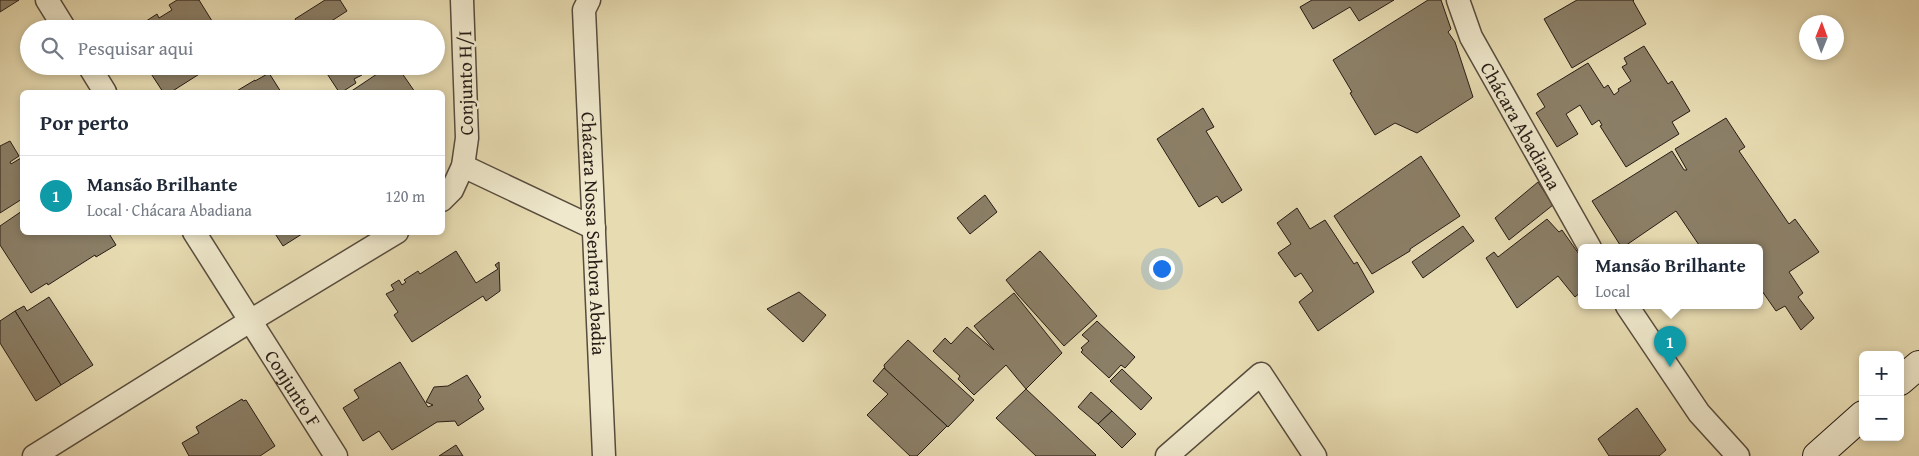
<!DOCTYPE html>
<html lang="pt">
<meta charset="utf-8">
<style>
:root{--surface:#fff;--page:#f6f6f7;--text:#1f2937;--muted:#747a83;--line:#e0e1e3;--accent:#8f2418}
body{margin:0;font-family:"Gentium Book Plus",serif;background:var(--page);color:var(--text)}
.controls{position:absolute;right:15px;bottom:15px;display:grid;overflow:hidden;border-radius:8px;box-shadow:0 2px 8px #0003}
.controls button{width:45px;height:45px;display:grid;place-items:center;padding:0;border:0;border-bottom:1px solid var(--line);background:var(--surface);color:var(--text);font:25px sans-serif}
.compass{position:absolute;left:1799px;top:15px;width:45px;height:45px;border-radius:50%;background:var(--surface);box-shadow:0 2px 8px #0003;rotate:1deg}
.you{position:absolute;left:1161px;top:268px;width:18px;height:18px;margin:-12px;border:4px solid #fff;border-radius:50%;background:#1a73e8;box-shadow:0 0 0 8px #1a73e833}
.badge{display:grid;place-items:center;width:32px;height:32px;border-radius:50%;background:var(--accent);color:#fff;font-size:16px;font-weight:700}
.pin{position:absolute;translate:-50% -41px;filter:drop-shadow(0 1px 2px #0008)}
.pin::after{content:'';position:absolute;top:26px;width:18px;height:15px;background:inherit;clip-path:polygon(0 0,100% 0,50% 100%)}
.popup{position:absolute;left:1578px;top:244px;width:185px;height:65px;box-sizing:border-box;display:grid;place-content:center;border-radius:8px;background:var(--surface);filter:drop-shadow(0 1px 4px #0005);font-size:16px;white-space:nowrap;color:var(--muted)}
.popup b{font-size:19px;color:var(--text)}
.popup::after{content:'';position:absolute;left:50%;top:100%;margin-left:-10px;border:10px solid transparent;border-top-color:var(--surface)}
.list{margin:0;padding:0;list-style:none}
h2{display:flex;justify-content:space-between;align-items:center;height:65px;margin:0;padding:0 20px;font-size:21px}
h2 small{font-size:16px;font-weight:400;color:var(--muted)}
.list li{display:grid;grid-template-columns:32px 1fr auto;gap:15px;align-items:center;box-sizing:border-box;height:80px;padding:0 20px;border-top:1px solid var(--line)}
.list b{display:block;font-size:19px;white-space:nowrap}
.list p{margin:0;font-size:16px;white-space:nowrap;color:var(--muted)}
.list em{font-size:16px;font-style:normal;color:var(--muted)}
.icon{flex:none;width:28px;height:28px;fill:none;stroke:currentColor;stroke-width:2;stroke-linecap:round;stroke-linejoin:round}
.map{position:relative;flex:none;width:1919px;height:456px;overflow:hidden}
.search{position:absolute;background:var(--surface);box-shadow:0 2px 8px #0003;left:20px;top:20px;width:425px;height:55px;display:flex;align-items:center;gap:12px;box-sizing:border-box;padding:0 18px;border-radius:28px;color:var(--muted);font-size:19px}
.panel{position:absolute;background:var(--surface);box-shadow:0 2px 8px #0003;left:20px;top:90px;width:425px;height:145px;border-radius:8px}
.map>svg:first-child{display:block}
.building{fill:#8b7f67;stroke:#271c16}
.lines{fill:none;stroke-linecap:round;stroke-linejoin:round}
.street-casing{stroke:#574c3d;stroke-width:25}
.secondary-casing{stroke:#271c16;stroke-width:30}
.street{stroke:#efe8cc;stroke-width:22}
.secondary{stroke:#efe8cc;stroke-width:28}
.labels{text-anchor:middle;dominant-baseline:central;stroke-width:5;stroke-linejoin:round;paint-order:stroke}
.street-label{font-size:19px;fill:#271c16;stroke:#efe8cc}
</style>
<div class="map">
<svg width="1919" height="456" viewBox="0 0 1919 456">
<rect width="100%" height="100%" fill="#e7dbb1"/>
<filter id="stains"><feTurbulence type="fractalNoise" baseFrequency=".004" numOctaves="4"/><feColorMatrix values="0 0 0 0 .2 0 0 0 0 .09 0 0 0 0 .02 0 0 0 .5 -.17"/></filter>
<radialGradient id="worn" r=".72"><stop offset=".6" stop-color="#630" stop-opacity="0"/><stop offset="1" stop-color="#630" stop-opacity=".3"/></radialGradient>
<g class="building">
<polygon points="0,0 19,0 0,12"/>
<polygon points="177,0 199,0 217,29 142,29 140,25 157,14 159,18 172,10 169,5"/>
<polygon points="325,0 340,0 347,11 319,29 301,29 295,19"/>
<polygon points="1312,0 1394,0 1359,21 1350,7 1313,29 1300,7"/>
<polygon points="1428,0 1441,0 1451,29 1448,32 1455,42 1473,97 1417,133 1395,123 1375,135 1350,93 1352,92 1333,60"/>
<polygon points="1577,0 1634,0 1633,1 1646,24 1572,68 1544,19"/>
<polygon points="1644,46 1668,84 1672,81 1690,111 1672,122 1679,134 1626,167 1600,126 1602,125 1599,120 1592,125 1580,105 1566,114 1578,134 1557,147 1536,113 1545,107 1537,94 1588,63 1604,88 1608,85 1614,95 1619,91 1618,89 1631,81 1622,67 1627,64 1624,58"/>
<polygon points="146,66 212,66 171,92 163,92"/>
<polygon points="322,66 357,66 362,75 354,79 356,83 342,92 339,92"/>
<polygon points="389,66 397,66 415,92 350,92"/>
<polygon points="269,73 281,92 235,92 255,80 255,81"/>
<polygon points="1203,108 1214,127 1206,131 1242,190 1222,203 1217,196 1199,207 1157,139"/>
<polygon points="1726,118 1745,147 1739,151 1789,224 1795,219 1819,252 1789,272 1803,293 1798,297 1814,318 1801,330 1785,306 1776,311 1762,291 1759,293 1759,248 1701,248 1676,211 1622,248 1592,201 1672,151 1684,170 1687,170 1675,149"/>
<polygon points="10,141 19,156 10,162 11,164 21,158 22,161 22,199 0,213 0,146"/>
<polygon points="1421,156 1460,216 1410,249 1410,251 1372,274 1334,216"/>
<polygon points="1538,182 1553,205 1509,240 1495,218"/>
<polygon points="985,195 997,212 970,234 957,218"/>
<polygon points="1297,208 1310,229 1325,220 1354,264 1357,262 1374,292 1318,331 1299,302 1313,291 1301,273 1295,277 1278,253 1291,244 1277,223"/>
<polygon points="22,211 22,232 108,232 116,245 96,257 95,255 48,285 47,283 31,293 0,245 0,226"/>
<polygon points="1547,219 1559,232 1562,230 1581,257 1581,292 1575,297 1558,276 1517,308 1486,258 1494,252 1498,257"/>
<polygon points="1463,226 1474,241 1423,278 1412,262"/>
<polygon points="274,232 301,232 302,234 283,246"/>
<polygon points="456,251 476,283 498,269 495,265 499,262 500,291 486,301 483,296 412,342 394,315 398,312 386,294 394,290 391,285 399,280 402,285 406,282 404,280 418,271 420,274"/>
<polygon points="1040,251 1097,316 1064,346 1018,295 1006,280"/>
<polygon points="799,292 826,315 803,342 767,309"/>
<polygon points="1014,293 1062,353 1026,389 1006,365 974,395 958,379 960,376 933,351 945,338 951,344 967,327 994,350 974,326"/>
<polygon points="49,297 93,365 61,385 15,311 24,306 27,311"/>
<polygon points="15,311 61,385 36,401 0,343 0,321"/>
<polygon points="1097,321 1135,357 1125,368 1121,365 1109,378 1081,352 1083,350 1081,348 1089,341 1082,335"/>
<polygon points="908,340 974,400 948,427 885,369 884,365"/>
<polygon points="400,362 428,407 433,405 426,402 434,387 448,386 467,375 481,397 478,400 484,409 458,426 455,421 437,422 392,450 379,431 363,441 343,408 359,398 354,390"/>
<polygon points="884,368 947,426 917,456 910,456 867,415 888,394 873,381"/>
<polygon points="1122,369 1152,398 1141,410 1110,381"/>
<polygon points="1026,389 1096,455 1095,456 1036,456 996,418"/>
<polygon points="1091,392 1112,411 1098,424 1078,407"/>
<polygon points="242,399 243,401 246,400 275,446 260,456 189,456 182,443 199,433 196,427"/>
<polygon points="1637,408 1666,450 1659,456 1609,456 1598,439"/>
<polygon points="1112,411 1136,434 1122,448 1098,424"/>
<polygon points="456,445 463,456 439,456"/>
</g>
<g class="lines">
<g class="street-casing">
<g id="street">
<polyline points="47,0 65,29"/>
<path id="s1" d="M 589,0 L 584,10 L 604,456"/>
<path id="s2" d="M 1458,0 L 1471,37 L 1590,248"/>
<polyline points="89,66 105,92"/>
<polyline points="463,166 594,228"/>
<polyline points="442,200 452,190 463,166 467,138 462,0"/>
<path id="s3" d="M 194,232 L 336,456"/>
<polyline points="1627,306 1699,413 1738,456"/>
<polyline points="34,456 250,321 397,232"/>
<polyline points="1167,456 1261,374 1315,456"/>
</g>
</g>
<g class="secondary-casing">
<g id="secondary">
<polyline points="1900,381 1919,365"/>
<polyline points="1817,456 1863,415"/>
</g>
</g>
<use href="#street" class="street"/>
<use href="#secondary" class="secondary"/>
</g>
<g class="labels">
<g class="street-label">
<text transform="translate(465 83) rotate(-91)">Conjunto H/I</text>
<text stroke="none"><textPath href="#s2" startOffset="141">Chácara Abadiana</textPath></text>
<text stroke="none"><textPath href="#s1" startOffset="235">Chácara Nossa Senhora Abadia</textPath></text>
<text stroke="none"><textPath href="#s3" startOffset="185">Conjunto F</textPath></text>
</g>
</g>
<rect width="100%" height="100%" filter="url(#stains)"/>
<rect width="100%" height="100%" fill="url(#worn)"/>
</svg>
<div class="controls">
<button>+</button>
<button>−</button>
</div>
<svg class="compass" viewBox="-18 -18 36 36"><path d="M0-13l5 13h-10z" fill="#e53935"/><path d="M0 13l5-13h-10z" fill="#747a83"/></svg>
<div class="you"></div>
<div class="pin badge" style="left:1670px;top:367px;background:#0f9aa8">1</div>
<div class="popup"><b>Mansão Brilhante</b>Local</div>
<div class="search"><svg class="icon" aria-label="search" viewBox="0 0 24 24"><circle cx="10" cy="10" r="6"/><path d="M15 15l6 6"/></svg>Pesquisar aqui</div>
<section class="panel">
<h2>Por perto<small></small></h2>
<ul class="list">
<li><span class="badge" style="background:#0f9aa8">1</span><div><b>Mansão Brilhante</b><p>Local · Chácara Abadiana</p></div><em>120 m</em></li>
</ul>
</section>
</div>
